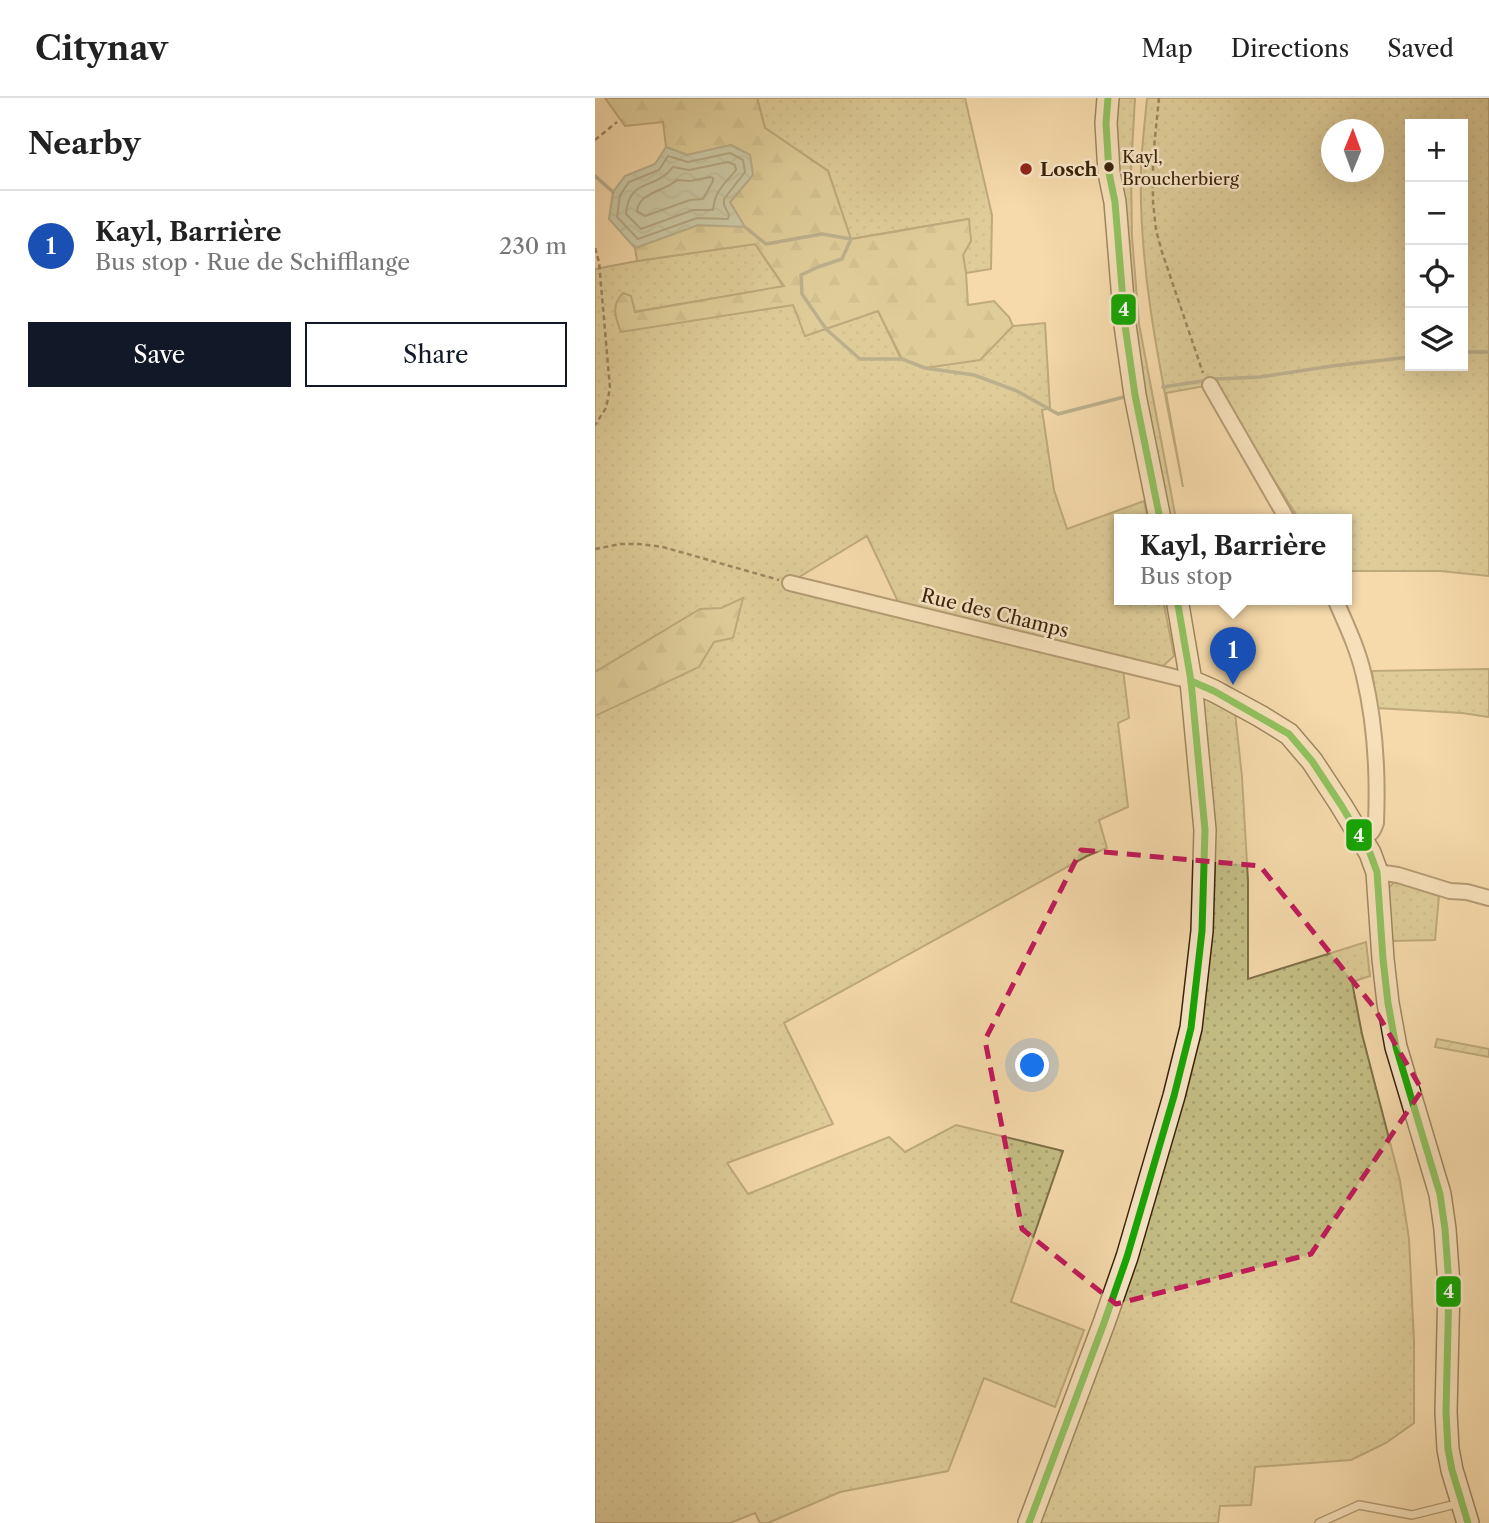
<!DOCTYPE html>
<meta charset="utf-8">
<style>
:root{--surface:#fff;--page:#f6f6f6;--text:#222;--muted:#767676;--line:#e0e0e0;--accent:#111827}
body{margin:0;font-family:"Libre Caslon Text",serif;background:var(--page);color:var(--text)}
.controls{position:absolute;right:21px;top:21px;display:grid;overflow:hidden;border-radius:0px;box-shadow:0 7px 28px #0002}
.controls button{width:63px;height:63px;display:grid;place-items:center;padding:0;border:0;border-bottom:2px solid var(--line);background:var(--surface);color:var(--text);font:35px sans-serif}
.compass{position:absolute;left:726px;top:21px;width:63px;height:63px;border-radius:50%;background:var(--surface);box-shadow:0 7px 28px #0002;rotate:1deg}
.you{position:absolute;left:438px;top:968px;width:24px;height:24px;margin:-18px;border:5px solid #fff;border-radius:50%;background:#1a73e8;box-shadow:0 0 0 10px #1a73e833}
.badge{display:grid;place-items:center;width:46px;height:46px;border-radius:50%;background:var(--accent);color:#fff;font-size:23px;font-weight:700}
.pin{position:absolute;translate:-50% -58px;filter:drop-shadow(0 2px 4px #0008)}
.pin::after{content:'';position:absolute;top:37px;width:24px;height:21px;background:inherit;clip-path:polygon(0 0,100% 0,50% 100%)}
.popup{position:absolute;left:519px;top:416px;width:238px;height:91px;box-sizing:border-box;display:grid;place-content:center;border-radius:0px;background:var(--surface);filter:drop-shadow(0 2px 5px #0005);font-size:23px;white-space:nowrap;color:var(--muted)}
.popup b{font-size:26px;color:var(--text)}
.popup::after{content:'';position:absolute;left:50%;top:100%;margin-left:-14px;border:14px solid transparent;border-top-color:var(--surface)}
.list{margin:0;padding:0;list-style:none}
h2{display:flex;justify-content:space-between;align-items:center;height:91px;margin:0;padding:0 28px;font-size:30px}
h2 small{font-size:23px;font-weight:400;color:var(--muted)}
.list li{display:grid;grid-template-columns:46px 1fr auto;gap:21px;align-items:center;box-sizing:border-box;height:112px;padding:0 28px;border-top:2px solid var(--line)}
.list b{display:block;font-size:26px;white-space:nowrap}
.list p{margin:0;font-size:23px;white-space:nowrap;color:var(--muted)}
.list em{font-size:23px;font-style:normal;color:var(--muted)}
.actions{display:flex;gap:14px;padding:21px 28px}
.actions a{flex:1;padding:16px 0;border:2px solid var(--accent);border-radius:0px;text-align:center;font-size:24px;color:var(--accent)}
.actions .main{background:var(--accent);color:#fff}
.icon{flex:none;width:38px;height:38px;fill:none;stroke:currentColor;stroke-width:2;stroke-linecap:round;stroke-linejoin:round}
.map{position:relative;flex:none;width:894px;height:1425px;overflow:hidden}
header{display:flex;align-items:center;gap:42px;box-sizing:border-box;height:98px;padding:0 35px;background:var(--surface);border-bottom:2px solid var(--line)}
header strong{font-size:33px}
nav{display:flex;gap:38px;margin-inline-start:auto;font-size:24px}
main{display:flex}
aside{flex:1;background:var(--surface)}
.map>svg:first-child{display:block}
.grass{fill:url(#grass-dots);stroke:#7e6f46;stroke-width:2;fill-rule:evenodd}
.forest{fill:url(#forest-firs);stroke:#7e6f46;stroke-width:2}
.garden{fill:url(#garden-furrows);stroke:#7e6f46;stroke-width:2}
.water{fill:url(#water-waves);stroke:#757d66;stroke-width:2}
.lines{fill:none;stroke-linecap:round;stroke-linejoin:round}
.shore{stroke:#6a6e56;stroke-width:2}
.stream{stroke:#757d66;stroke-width:3.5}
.lane-casing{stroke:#684f30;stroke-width:10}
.street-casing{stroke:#684f30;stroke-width:18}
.secondary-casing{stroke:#382107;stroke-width:24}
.path{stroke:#382107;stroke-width:2.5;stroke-dasharray:5 3.5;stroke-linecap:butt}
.lane{stroke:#f9e7c9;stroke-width:7}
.street{stroke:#f9e7c9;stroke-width:14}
.secondary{stroke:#f9e7c9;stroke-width:21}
.bus-1-casing{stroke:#f9e7c9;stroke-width:12}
.bus-1{stroke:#16a603;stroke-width:7}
.marked{fill:none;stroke:#c2185b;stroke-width:5;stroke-dasharray:14 9;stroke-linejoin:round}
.bus-dot{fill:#382107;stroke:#f9e7c9;stroke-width:2.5}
.poi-dot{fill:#8f2418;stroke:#f9e7c9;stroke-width:2.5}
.labels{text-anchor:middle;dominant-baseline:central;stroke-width:5;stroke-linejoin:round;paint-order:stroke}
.bus-label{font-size:17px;fill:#382107;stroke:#f9e7c9;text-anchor:start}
.poi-label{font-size:19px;font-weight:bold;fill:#382107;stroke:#f9e7c9;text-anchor:start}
.street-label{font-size:19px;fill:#382107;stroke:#f9e7c9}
.line-badge{stroke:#f9e7c9;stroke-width:2.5}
.badge-label{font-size:19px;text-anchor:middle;font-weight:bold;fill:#fff}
</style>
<header>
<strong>Citynav</strong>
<nav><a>Map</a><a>Directions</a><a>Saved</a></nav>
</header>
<main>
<aside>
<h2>Nearby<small></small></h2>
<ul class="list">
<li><span class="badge" style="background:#1a4fb4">1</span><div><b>Kayl, Barrière</b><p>Bus stop · Rue de Schifflange</p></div><em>230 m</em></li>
</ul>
<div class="actions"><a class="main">Save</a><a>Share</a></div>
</aside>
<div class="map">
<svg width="894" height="1425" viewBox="0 0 894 1425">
<defs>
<pattern id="grass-dots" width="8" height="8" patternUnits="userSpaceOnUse" patternTransform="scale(1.75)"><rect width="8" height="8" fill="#c3bd84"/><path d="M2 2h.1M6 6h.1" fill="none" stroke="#a8a270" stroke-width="1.8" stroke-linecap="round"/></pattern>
<pattern id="forest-firs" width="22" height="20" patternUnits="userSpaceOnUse" patternTransform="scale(1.75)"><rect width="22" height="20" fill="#c3bd84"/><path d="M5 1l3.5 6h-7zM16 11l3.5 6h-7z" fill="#a8a270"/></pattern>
<pattern id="garden-furrows" width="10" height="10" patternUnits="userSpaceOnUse" patternTransform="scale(1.75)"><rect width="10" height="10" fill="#c3bd84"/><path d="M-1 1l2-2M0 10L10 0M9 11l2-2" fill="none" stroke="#a8a270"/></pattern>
<pattern id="water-waves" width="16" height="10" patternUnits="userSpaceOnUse" patternTransform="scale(1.75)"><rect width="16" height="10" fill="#9dbba6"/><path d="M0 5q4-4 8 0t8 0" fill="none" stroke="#88a08d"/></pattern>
</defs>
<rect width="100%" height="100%" fill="#f6daac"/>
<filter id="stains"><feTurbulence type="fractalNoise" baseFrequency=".00286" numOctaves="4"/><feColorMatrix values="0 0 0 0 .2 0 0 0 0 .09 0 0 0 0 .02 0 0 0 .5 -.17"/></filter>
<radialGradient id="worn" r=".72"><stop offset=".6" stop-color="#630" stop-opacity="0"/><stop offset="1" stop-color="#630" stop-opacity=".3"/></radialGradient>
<g class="grass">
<polygon points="162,0 370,0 397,117 396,171 371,175 368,157 376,143 373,121 256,141 233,73 170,30"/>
<polygon points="513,0 540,0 536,71 537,138 544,226 581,421 565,421 540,297"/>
<path d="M 552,0 L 894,0 L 894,478 L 845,473 L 752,473 L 752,421 L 704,421 L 667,363 L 658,363 L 615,287 L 571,295 L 588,389 C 568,285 543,176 546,70 C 547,47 550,23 552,0 ZM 815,26 L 868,26 L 868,268 L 815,268 ZM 736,32 L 778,32 L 778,74 L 736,74 Z"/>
<path d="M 160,146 L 189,189 L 19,217 L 199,207 L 210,238 L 283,213 L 306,261 L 385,262 L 418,228 L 450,225 L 455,310 L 447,312 L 459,392 L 472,431 L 549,403 L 553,421 L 524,421 L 524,501 L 568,501 L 579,558 L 567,569 L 528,571 L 534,620 L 523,625 L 533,709 L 504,722 L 512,750 L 492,758 L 189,925 L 238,1026 L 132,1065 L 153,1096 L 294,1039 L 310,1054 L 361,1027 L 468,1053 L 416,1204 L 489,1232 L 460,1309 L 389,1280 L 353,1373 L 245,1394 L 173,1425 L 165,1425 L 160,1415 L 135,1425 L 0,1425 L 0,171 L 42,163 ZM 272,438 L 307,512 L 196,484 Z"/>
<polygon points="894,571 894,619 867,615 782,610 777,573"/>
<polygon points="612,598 640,614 647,679 653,783 653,881 771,844 775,878 757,884 767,936 805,1083 814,1141 819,1244 819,1325 791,1345 756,1362 660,1369 656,1407 625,1408 623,1425 441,1425 596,949 606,603"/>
<polygon points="800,784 844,798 840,842 797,843 793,790"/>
</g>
<g class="forest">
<path d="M 10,0 L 162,0 L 170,30 L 233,73 L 256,141 L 374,121 L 376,143 L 368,157 L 371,175 L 373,207 L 399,203 L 414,219 L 418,228 L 385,262 L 330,270 L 307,261 L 283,213 L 210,238 L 198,207 L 26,234 C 20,219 16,207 28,195 L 36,198 L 40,214 L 189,188 L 160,146 L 42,163 L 40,150 L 103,127 L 149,128 L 135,104 L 158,77 L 155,58 L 136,47 L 92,57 L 71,49 L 68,24 L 30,28 Z"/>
<polygon points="148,500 138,540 119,544 104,569 0,618 0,574 105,511 126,510"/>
</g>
<polygon class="garden" points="842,941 894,951 894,959 840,949"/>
<polygon class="water" points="136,47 155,57 158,77 135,104 150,129 103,127 40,150 14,121 18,94 30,78 60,66 71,49 92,57"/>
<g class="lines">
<g class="shore">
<polygon points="135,55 148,62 150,74 129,101 129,107 134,117 133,121 102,120 43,141 22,119 25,97 34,84 64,72 73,58 93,64"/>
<path d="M 133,64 L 140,67 L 141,72 C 135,80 124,89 121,99 C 119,103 119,107 118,112 L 98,112 L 46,131 L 31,116 C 34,79 60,93 78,69 L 94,72 Z"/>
<path d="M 115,79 L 118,80 L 118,83 L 108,101 L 95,102 L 50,118 L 42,113 C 44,94 69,94 82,82 L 95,83 Z"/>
</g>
<g class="stream">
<polyline points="0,78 18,94"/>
<polyline points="150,129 171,146 227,136 256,141 247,161 223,169 206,177 207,196 231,231 265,261 307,261 330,270 379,277 422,293 463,316 529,299"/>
<polyline points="868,254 894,254"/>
<polyline points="568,289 621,281 665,279 737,268 815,259"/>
</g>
<g class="lane-casing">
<polyline id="lane" points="724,1425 764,1407 817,1417 865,1405"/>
</g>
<g class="street-casing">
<g id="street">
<polyline points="615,287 692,421"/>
<polyline points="195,485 596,583"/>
<path d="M 740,501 C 751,526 763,551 769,578 C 780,624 783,677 781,725 C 778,734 775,738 766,739"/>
<polyline points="782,774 803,777 855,793 872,794 894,800"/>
</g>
</g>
<g class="secondary-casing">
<g id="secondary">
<polyline points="513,0 511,25 514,75 520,104 530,227 540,297 565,421"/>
<polyline points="596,583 619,593 665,618 694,636 717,663 746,707 775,755 782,774 788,861 793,905 801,949 845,1096 850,1131 854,1187 851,1314 853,1351 857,1372 873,1425"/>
<polyline points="434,1425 509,1225 532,1159 579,998 596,930 607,833 610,732 596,583 582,501"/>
</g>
</g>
<g class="path">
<polyline points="564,0 558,59 558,104 561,132 567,154 608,275"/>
<polyline points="0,42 22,24"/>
<polyline points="0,150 4,164 15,290 11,310 0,327"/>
<polyline points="0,451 26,446 44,446 68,449 184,482"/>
</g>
<use href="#lane" class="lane"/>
<use href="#street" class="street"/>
<use href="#secondary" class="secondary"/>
<g class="bus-1-casing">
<g id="bus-1">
<polyline points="513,0 511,25 514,75 520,104 530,227 540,297 565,421"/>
<polyline points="596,583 619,593 694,636 717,663 746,707 775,755 782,774 788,861 793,905 801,949 845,1096 850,1131 854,1187 851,1314 853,1351 857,1372 873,1425"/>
<polyline points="434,1425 509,1225 532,1159 579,998 596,930 607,833 610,732 596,583 582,501"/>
</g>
</g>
<use href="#bus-1" class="bus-1"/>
</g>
<path d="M0 0H894V1425H0ZM 486,752 L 665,768 L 778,908 L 827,992 L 716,1156 L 521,1206 L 427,1131 L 390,942 Z" fill="#f6daac" fill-opacity=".55" fill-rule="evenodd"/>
<path class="marked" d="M 486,752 L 665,768 L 778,908 L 827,992 L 716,1156 L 521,1206 L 427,1131 L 390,942 Z"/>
<circle class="bus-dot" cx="514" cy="69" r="6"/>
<circle class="poi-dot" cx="431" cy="71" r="7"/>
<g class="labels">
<g class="bus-label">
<text x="527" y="59">Kayl,<tspan x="527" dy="22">Broucherbierg</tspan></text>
</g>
<g class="poi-label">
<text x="445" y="71">Losch</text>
</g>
<g class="street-label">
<text transform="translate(400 515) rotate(14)">Rue des Champs</text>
</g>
</g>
<g class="line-badge">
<rect x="515" y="195" width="27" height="33" rx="7" fill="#16a603"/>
<rect x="750" y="720" width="28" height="34" rx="7" fill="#16a603"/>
<rect x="840" y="1177" width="27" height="33" rx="7" fill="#16a603"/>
</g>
<g class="badge-label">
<text x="529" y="218">4</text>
<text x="764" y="744">4</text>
<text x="854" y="1200">4</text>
</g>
<rect width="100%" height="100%" filter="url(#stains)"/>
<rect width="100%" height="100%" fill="url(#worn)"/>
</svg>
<div class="controls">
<button>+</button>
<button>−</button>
<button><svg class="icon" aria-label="locate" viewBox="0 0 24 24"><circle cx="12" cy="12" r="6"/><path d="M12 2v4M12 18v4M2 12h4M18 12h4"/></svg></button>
<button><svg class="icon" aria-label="layers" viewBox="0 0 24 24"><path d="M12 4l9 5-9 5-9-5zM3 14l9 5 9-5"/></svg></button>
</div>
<svg class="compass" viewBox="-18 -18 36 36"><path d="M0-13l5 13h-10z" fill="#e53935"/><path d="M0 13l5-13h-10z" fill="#767676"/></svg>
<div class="you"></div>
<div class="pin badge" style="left:638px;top:587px;background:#1a4fb4">1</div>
<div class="popup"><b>Kayl, Barrière</b>Bus stop</div>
</div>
</main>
